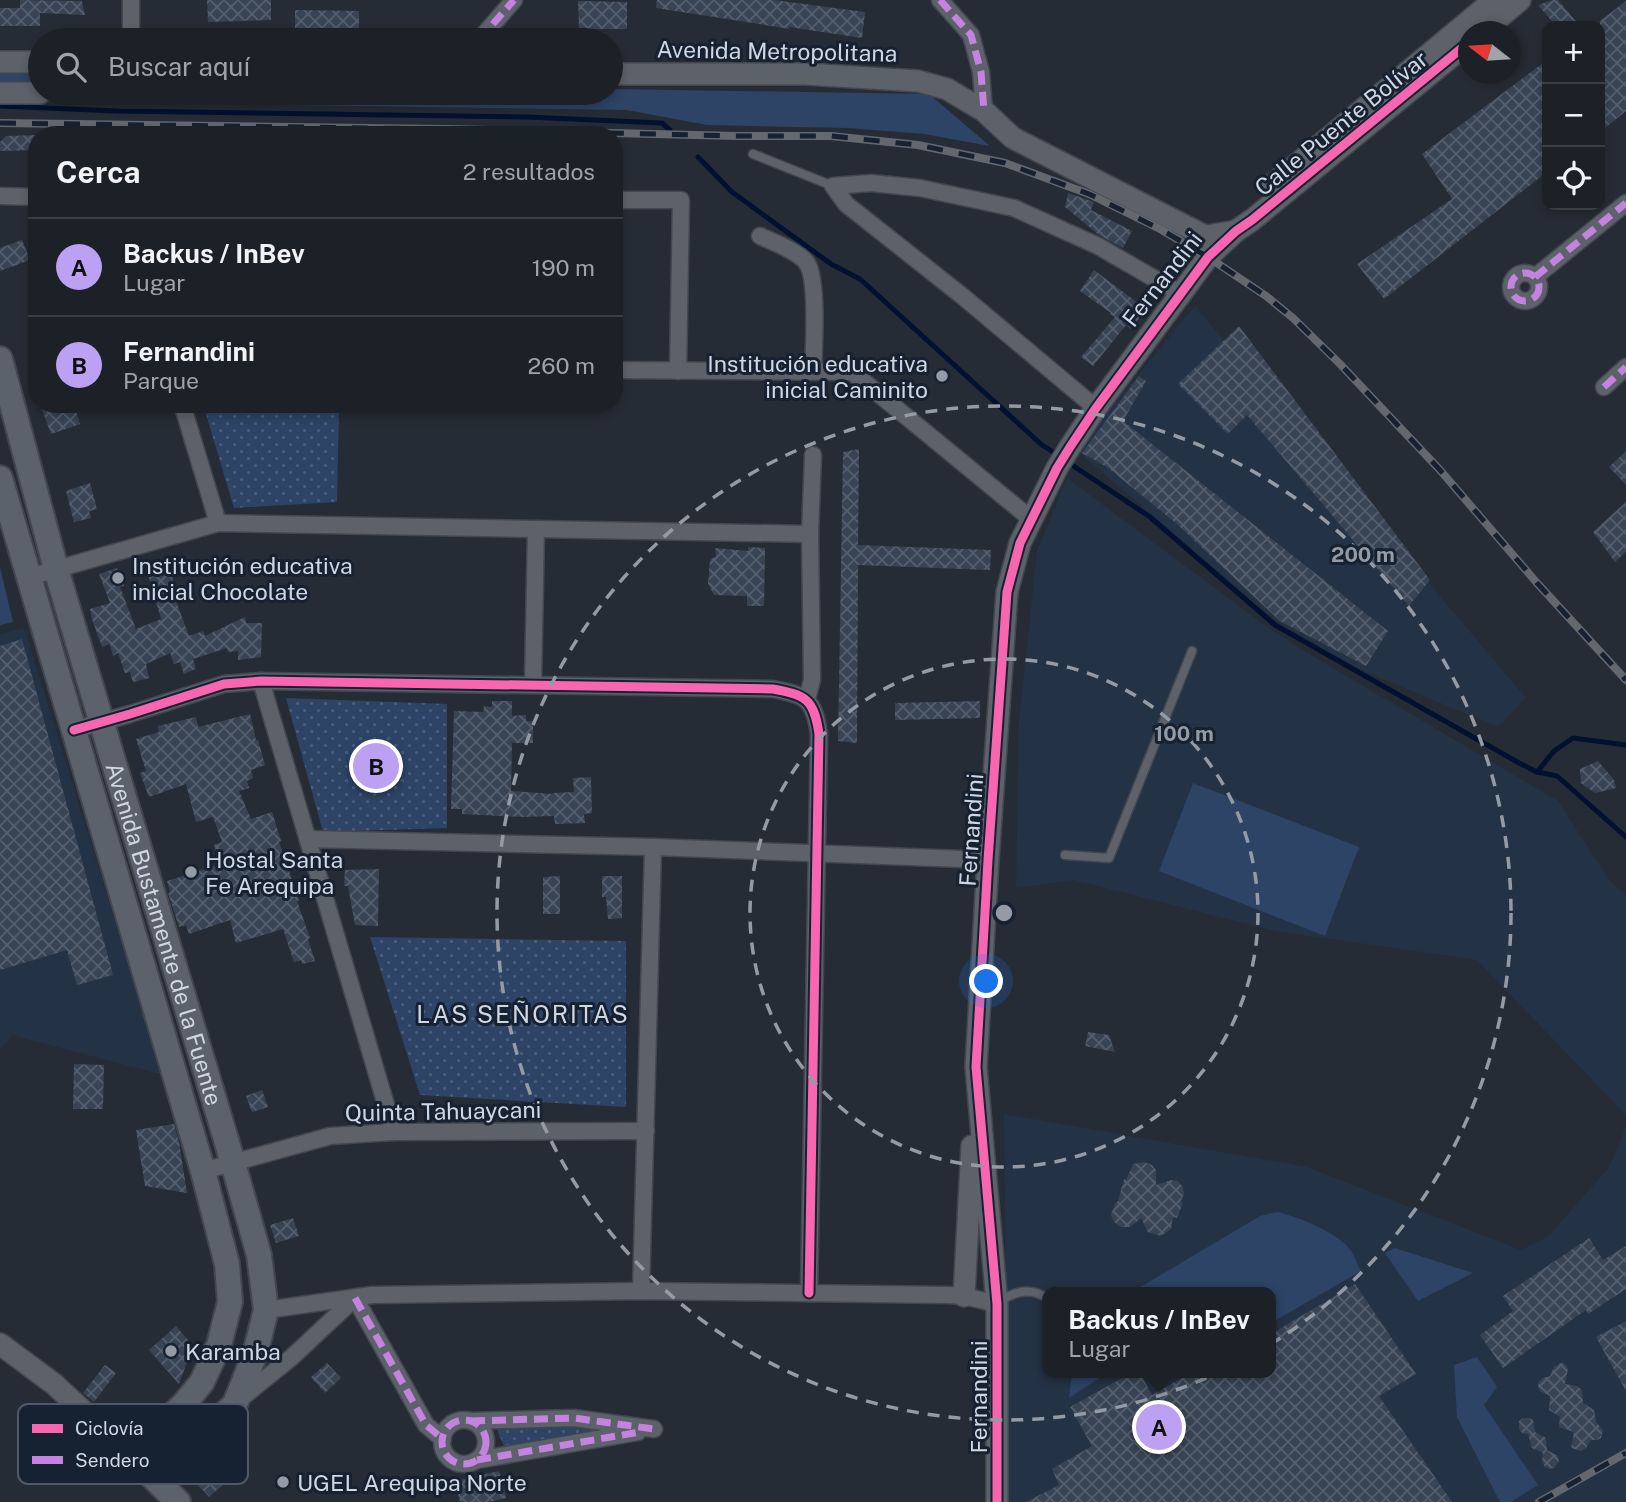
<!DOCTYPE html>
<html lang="es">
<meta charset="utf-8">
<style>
:root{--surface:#1c2128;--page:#292e34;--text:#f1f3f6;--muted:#a0a3a8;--line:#3a3e45;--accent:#bca0f2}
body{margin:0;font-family:"Public Sans",sans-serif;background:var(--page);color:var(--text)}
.controls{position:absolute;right:21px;top:21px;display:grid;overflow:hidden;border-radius:14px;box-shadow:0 4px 10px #0003}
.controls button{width:63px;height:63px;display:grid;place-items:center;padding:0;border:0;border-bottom:2px solid var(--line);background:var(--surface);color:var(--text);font:35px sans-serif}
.compass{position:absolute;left:1458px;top:21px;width:63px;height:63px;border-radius:50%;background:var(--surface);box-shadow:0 4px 10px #0003;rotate:287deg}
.you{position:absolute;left:987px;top:982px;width:24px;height:24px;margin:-18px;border:5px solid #fff;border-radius:50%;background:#1a73e8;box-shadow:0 0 0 10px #1a73e833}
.badge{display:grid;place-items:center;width:46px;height:46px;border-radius:50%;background:var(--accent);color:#111;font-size:23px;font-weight:700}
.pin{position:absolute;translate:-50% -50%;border:4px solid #fff;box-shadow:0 2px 7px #0006}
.popup{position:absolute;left:1042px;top:1287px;width:234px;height:91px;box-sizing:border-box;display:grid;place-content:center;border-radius:14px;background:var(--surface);filter:drop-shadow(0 2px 5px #0005);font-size:23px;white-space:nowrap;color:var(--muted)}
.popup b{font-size:26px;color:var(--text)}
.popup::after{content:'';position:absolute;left:50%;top:100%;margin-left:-14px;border:14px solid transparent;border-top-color:var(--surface)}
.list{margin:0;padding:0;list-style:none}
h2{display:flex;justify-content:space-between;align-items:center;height:91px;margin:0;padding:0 28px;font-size:30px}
h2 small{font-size:23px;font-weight:400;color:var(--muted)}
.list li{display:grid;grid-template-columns:46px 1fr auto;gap:21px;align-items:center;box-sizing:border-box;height:98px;padding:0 28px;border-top:2px solid var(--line)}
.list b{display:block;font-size:26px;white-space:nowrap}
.list p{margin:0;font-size:23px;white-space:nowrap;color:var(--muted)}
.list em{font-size:23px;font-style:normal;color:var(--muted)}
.icon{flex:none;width:38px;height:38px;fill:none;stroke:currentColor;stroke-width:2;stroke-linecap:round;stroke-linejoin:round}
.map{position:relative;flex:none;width:1626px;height:1502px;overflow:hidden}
.search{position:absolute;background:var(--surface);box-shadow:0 4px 10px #0003;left:28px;top:28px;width:595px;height:77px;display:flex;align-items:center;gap:18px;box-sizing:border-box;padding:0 24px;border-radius:38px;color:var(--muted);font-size:26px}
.panel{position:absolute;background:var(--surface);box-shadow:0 4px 10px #0003;left:28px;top:126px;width:595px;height:287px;border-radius:28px}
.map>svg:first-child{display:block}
.built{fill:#243245;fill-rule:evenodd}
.grass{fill:#2d4467}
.park{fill:url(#park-dots)}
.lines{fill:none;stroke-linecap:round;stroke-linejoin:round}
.stream{stroke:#031130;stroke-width:5}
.building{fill:url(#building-cross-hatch)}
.lane-casing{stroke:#42474f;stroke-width:11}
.street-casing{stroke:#42474f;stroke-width:19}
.secondary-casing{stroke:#42474f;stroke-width:24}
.primary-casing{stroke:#42474f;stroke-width:28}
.lane{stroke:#5d626a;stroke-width:8}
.street{stroke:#5d626a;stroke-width:16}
.secondary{stroke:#5d626a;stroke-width:21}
.primary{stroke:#5b626c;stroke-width:24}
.rail-casing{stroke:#63686f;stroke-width:8}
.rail{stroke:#162131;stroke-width:5;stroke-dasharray:16;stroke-linecap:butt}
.quiet{stroke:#c483df;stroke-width:7;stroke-dasharray:14 7;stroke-linecap:butt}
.cycleway-casing{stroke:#162131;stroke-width:13}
.cycleway{stroke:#f766af;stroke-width:9}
.ring{fill:none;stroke:#949ba5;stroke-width:3.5;stroke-dasharray:12 9}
.poi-dot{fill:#949ba5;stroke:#162131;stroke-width:2.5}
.labels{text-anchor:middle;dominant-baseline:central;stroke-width:6;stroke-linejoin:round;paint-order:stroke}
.street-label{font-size:23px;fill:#d0d7e2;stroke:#162131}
.poi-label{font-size:23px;fill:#d0d7e2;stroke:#162131;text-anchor:start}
.neighbourhood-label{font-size:24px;letter-spacing:2px;fill:#d0d7e2;stroke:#162131}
.key{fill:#162131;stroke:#4e5866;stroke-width:2}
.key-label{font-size:19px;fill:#d0d7e2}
.centre{fill:#949ba5;stroke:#162131;stroke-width:3.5}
.ring-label{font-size:21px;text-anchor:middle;font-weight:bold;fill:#949ba5;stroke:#162131;stroke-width:6;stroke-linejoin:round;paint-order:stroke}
</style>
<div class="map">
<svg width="1626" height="1502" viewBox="0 0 1626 1502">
<defs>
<pattern id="park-dots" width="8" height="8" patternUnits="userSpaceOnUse" patternTransform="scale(1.75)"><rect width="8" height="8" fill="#2d4467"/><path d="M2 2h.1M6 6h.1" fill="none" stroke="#4a5e7c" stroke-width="1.8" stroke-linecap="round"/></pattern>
<pattern id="building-cross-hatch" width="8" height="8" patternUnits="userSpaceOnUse" patternTransform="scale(1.75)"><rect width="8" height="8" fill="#384454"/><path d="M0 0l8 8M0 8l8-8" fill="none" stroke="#545e6c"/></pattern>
</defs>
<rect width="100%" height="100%" fill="#262c35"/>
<g class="built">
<polygon points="1195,306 1526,698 1498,727 1359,669 1278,622 1076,450"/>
<polygon points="1067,478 1260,622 1306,652 1558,801 1610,881 1626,894 1626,1115 1477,960 1275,931 1074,880 1016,888 1019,721 1037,551"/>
<polygon points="24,628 163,1075 12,1035 0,1050 0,634"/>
<path d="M 1004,1114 L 1307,1167 L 1521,1250 L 1549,1236 L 1609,1167 L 1626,1127 L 1626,1502 L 1006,1502 L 1007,1386 ZM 1047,1292 L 1271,1292 L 1271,1373 L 1047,1373 Z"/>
</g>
<g class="grass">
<rect x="0" y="72" width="40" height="11"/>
<polygon points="611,89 929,94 990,146 924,134 848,128 707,125 627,110 289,105 286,94 611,93"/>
<polygon points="0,567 13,622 0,625"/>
<polygon points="1193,783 1359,847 1325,936 1159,871"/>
<path d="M 1278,1212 C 1300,1218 1332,1230 1348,1247 C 1354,1253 1357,1264 1361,1271 L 1271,1323 L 1271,1292 L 1132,1292 L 1260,1216 Z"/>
<polygon points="1395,1248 1473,1273 1418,1301 1385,1253"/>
<polygon points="1477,1357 1497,1387 1484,1405 1538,1485 1511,1502 1500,1502 1457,1417 1454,1365"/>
<polygon points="1072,1373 1107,1373 1069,1398"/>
</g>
<g class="park">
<polygon points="203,404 339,404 337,502 234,508"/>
<polygon points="286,698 447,704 447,828 323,832"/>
<polygon points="370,937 626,941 626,1107 420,1095"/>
<polygon points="596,1422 603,1432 506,1451 494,1423"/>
</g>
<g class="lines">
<g class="stream">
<polyline points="0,106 117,111 527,117 662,123 670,130"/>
<polyline points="698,157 732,192 831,264 860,279 1042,445 1058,455"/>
<polyline points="1066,461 1150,517 1275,625 1519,763 1537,772 1557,776 1626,837"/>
<polyline points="1537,772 1554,751 1573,738 1626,745"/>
</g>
</g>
<g class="building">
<polygon points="20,0 82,1 85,15 40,13 40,26 0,26 0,8 20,8"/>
<polygon points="207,0 271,0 271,20 208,22"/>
<polygon points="657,0 774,0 865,12 862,38 789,27 789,29 753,23 656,8"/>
<polygon points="1553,0 1558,0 1580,26 1556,26 1538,5"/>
<polygon points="578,1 627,2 627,29 579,29"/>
<polygon points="1626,1 1626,111 1600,132 1600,21"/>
<polygon points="295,10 359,11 359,31 295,30"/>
<polygon points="1547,60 1547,172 1384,299 1357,264 1452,199 1422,154"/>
<polygon points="37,135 37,150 0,151 0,142 6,136"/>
<polygon points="1068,193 1094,202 1091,210 1132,231 1123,248 1099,235 1065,207"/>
<polygon points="22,240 30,260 0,271 0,248"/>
<polygon points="1094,270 1146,309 1131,329 1126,325 1093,366 1081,357 1115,317 1110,314 1111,313 1080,291"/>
<polygon points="1239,326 1430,580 1409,606 1247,415 1228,434 1178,384"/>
<polygon points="1139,376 1146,381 1123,421 1388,631 1366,666 1280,621 1177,524 1107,467 1082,453"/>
<polygon points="40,404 74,404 80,424 51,434"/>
<polygon points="859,449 858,545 991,550 990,570 858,565 857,743 838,741 843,452"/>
<polygon points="1626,451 1626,485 1609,467"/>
<polygon points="90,483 97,509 89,511 91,518 74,522 66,491"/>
<polygon points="1626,502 1626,552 1615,562 1593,532"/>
<polygon points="748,547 765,548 764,606 747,606 747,596 714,595 708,584 710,560 716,556 715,548 748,551"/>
<polygon points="167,564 179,596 175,598 189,636 203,631 205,636 245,617 246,623 262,623 261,657 238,660 238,651 228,652 227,648 193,659 196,669 184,674 180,662 174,664 170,653 146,664 149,678 133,682 130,672 125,673 118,653 113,656 110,644 102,647 92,619 90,609 110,603 99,574 117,568 124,586 120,587 136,629 161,619 147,571"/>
<polygon points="22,639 113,975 77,985 67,950 0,970 0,646"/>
<polygon points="492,701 512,701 512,716 526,715 526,721 533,721 533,743 512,743 511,791 553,794 553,793 574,792 573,778 591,777 592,813 584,814 585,823 555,824 554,816 522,817 462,814 462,809 451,809 454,711 483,712 484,706 492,707"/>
<polygon points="980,701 980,718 895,720 895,703"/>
<polygon points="250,714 256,740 258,740 265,765 251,770 253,778 247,781 249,788 239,791 251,819 272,812 281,841 279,842 299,900 297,901 310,938 308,939 315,961 302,964 301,960 294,962 283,929 236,943 230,920 189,934 186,925 179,927 168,893 170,892 167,881 221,864 214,845 222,842 213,817 196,822 186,784 149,797 140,773 146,771 136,739 159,732 158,726 196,717 198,727"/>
<polygon points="1598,761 1614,780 1616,788 1595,793 1581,783 1580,769"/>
<polygon points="379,869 378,926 355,925 348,886 344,886 345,870"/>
<polygon points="560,876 560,914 543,914 543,877"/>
<polygon points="602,876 622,876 622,918 608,919 606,897 602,897"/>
<polygon points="1088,1032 1109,1035 1115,1052 1085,1046"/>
<polygon points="74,1064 104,1065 103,1109 73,1109"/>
<polygon points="262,1090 268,1107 252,1112 246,1096"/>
<polygon points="174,1124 179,1142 187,1193 145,1186 136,1130"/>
<polygon points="1144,1162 1152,1165 1156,1170 1156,1185 1171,1180 1178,1181 1183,1187 1184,1194 1181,1201 1183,1203 1177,1218 1173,1217 1171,1229 1161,1236 1148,1232 1141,1218 1130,1227 1120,1227 1113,1221 1111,1215 1115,1204 1118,1201 1124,1179 1126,1180 1133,1164"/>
<polygon points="293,1218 299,1236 276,1243 270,1225"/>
<polygon points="1589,1238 1603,1260 1626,1246 1626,1289 1588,1314 1586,1310 1503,1368 1480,1335 1513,1311 1503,1296"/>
<polygon points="1355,1284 1416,1374 1379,1396 1452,1502 1026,1502 1059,1485 1052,1469 1092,1446 1070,1407 1131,1373 1140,1373 1152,1395 1191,1373 1271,1373 1271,1334"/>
<polygon points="1626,1321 1626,1391 1596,1337"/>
<polygon points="176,1326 193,1346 179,1384 149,1350"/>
<polygon points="327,1363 341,1378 325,1393 311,1377"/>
<polygon points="1561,1363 1566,1365 1568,1369 1565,1384 1577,1386 1582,1390 1583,1403 1594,1410 1596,1422 1603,1430 1601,1438 1597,1440 1591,1440 1586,1448 1581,1451 1571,1448 1574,1432 1559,1427 1560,1417 1549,1410 1550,1396 1540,1391 1538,1386 1539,1381 1543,1378 1550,1376 1554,1367"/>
<polygon points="105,1365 116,1373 94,1402 83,1393"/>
<polygon points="1523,1418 1529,1418 1533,1420 1535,1432 1546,1438 1547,1450 1558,1456 1559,1462 1554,1468 1549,1469 1545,1467 1542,1462 1543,1453 1532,1448 1528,1434 1522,1433 1519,1429 1519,1421"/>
<polygon points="229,1445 246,1464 209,1497 192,1478"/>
<polygon points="499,1471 506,1498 489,1502 460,1502 455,1481"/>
</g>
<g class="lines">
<g class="lane-casing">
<g id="lane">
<polyline points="753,154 833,186"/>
<polyline points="1065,855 1109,858 1192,651"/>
<path d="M 999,1302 C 1015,1291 1030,1287 1047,1298"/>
</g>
</g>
<g class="street-casing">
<g id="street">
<polyline points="940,0 971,35 981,72 984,111"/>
<polyline points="131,40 131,0"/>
<polyline points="479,40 514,0"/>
<polyline points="0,196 37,197"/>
<polyline points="614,200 681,200 678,371"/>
<path d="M 760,236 C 773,242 798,251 807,263 C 818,280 814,348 813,371"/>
<circle cx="1525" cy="287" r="14"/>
<polyline points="1535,277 1626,203"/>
<polyline points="614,370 852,372 1031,519"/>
<polyline points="1604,387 1626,367"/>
<polyline points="182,404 218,523"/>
<polyline points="1096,408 961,295 846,204 833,186 871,183 920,188 1014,208 1098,246 1181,294"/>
<polyline points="29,577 218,523 810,534"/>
<polyline points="261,681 394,1132"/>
<polyline points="533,684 536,529"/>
<polyline points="807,699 812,680 810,534 813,455"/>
<path d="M 74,730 L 130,714 L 224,684 L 261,681 L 773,689 C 806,695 814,699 819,734 L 809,1293"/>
<polyline points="308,839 653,847 988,860"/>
<polyline points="203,1171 330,1136 394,1132 646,1131"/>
<polyline points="641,1291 653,847"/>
<polyline points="355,1298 426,1425 443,1439"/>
<polyline points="266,1310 372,1295 641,1291 947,1295 964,1296 997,1304"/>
<polyline points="239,1400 292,1357 355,1298"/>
<circle cx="464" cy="1442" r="22"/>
<polyline points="471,1421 574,1418 654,1429"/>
<polyline points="477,1460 638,1432"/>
</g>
</g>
<g class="secondary-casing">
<g id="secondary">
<polyline points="1482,32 1520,0"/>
<polyline points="0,62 40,62"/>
<polyline points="611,74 805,74 918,81 947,89 984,111 1013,138 1199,233 1207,236 1236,231"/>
<polyline points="0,93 40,93"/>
<polyline points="1272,185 1494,0"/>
<polyline points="964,1296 972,1146"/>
<polyline points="0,1344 54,1384 132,1456"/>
<polyline points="997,1502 997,1304 976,1067 988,860 1007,592 1020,543 1057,468 1070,447 1096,408 1208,257 1236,231 1252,220 1468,43"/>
</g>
</g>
<g class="primary-casing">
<g id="primary">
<path id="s1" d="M 0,359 L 56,569 L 233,1163 L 259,1255 L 266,1310 L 255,1354 L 235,1404 L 157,1481"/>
<polyline points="0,478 203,1171 227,1264 230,1302 219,1345 202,1382 184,1404 132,1456 178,1502"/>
</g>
</g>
<use href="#lane" class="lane"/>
<use href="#street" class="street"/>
<use href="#secondary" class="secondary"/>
<use href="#primary" class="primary"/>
<g class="rail-casing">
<g id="rail">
<polyline points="0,123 447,129 737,136 831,136 918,145 1005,163 1089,194 1160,229 1208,257 1266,296 1293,318 1340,364 1440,470 1537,583 1626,680"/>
<polyline points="1539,1502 1626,1453"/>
</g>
</g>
<use href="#rail" class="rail"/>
<g class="quiet">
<polyline points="940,0 971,35 981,72 984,111"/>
<polyline points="479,40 514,0"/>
<circle cx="1525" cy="287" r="14"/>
<polyline points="1535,277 1626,203"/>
<polyline points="1604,387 1626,367"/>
<polyline points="355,1298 426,1425 443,1439"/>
<circle cx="464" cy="1442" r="22"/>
<polyline points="471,1421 574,1418 654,1429"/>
<polyline points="477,1460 640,1432"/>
</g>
<g class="cycleway-casing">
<g id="cycleway">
<path d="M 74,730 L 130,714 L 224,684 L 261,681 L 773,689 C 806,695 814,699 819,734 L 809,1293"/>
<polyline points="997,1502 997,1304 976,1067 988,860 1007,592 1020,543 1057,468 1070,447 1096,408 1208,257 1236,231 1252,220 1468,43"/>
</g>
</g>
<use href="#cycleway" class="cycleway"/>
</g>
<g class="ring">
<circle cx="1004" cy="913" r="254"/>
<circle cx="1004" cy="913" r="507"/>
</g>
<g class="poi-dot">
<circle cx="942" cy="376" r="7"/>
<circle cx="118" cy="578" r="7"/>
<circle cx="191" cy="872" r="7"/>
<circle cx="171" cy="1351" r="7"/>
<circle cx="283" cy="1482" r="7"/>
</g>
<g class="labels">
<g class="street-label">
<text transform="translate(777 51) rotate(1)">Avenida Metropolitana</text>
<text transform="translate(1341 123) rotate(-39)">Calle Puente Bolívar</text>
<text transform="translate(1162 279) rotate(-52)">Fernandini</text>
<text transform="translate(971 830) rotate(-86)">Fernandini</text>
<text stroke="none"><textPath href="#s1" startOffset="598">Avenida Bustamente de la Fuente</textPath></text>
<text transform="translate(443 1111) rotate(-1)">Quinta Tahuaycani</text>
<text transform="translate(978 1397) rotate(-90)">Fernandini</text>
</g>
<g class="poi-label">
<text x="928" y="363" text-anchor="end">Institución educativa<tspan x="928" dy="26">inicial Caminito</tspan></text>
<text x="132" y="565">Institución educativa<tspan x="132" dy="26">inicial Chocolate</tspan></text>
<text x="205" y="859">Hostal Santa<tspan x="205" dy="26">Fe Arequipa</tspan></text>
<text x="185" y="1351">Karamba</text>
<text x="297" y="1482">UGEL Arequipa Norte</text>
</g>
<g class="neighbourhood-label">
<text x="523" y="1014">LAS SEÑORITAS</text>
</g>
</g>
<rect x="18" y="1404" width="230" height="80" rx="10" class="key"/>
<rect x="32" y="1424" width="31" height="9" fill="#f766af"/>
<rect x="32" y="1456" width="31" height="8" fill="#c483df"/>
<g class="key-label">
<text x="75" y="1435">Ciclovía</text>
<text x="75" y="1467">Sendero</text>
</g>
<circle cx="1004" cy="913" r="10" class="centre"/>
<g class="ring-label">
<text x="1363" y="562">200 m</text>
<text x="1184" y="741">100 m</text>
</g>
</svg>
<div class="controls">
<button>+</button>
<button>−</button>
<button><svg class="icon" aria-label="locate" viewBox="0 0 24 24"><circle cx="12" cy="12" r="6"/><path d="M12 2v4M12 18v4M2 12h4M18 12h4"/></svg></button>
</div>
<svg class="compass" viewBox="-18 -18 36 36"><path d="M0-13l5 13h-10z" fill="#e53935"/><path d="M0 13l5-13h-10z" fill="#a0a3a8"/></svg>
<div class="you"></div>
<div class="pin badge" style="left:1159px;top:1427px">A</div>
<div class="popup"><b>Backus / InBev</b>Lugar</div>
<div class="pin badge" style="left:376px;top:766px">B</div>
<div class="search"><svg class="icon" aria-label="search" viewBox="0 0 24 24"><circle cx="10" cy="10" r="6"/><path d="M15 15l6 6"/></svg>Buscar aquí</div>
<section class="panel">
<h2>Cerca<small>2 resultados</small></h2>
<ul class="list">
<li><span class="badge">A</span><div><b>Backus / InBev</b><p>Lugar</p></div><em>190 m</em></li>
<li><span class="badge">B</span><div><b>Fernandini</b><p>Parque</p></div><em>260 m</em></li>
</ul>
</section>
</div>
